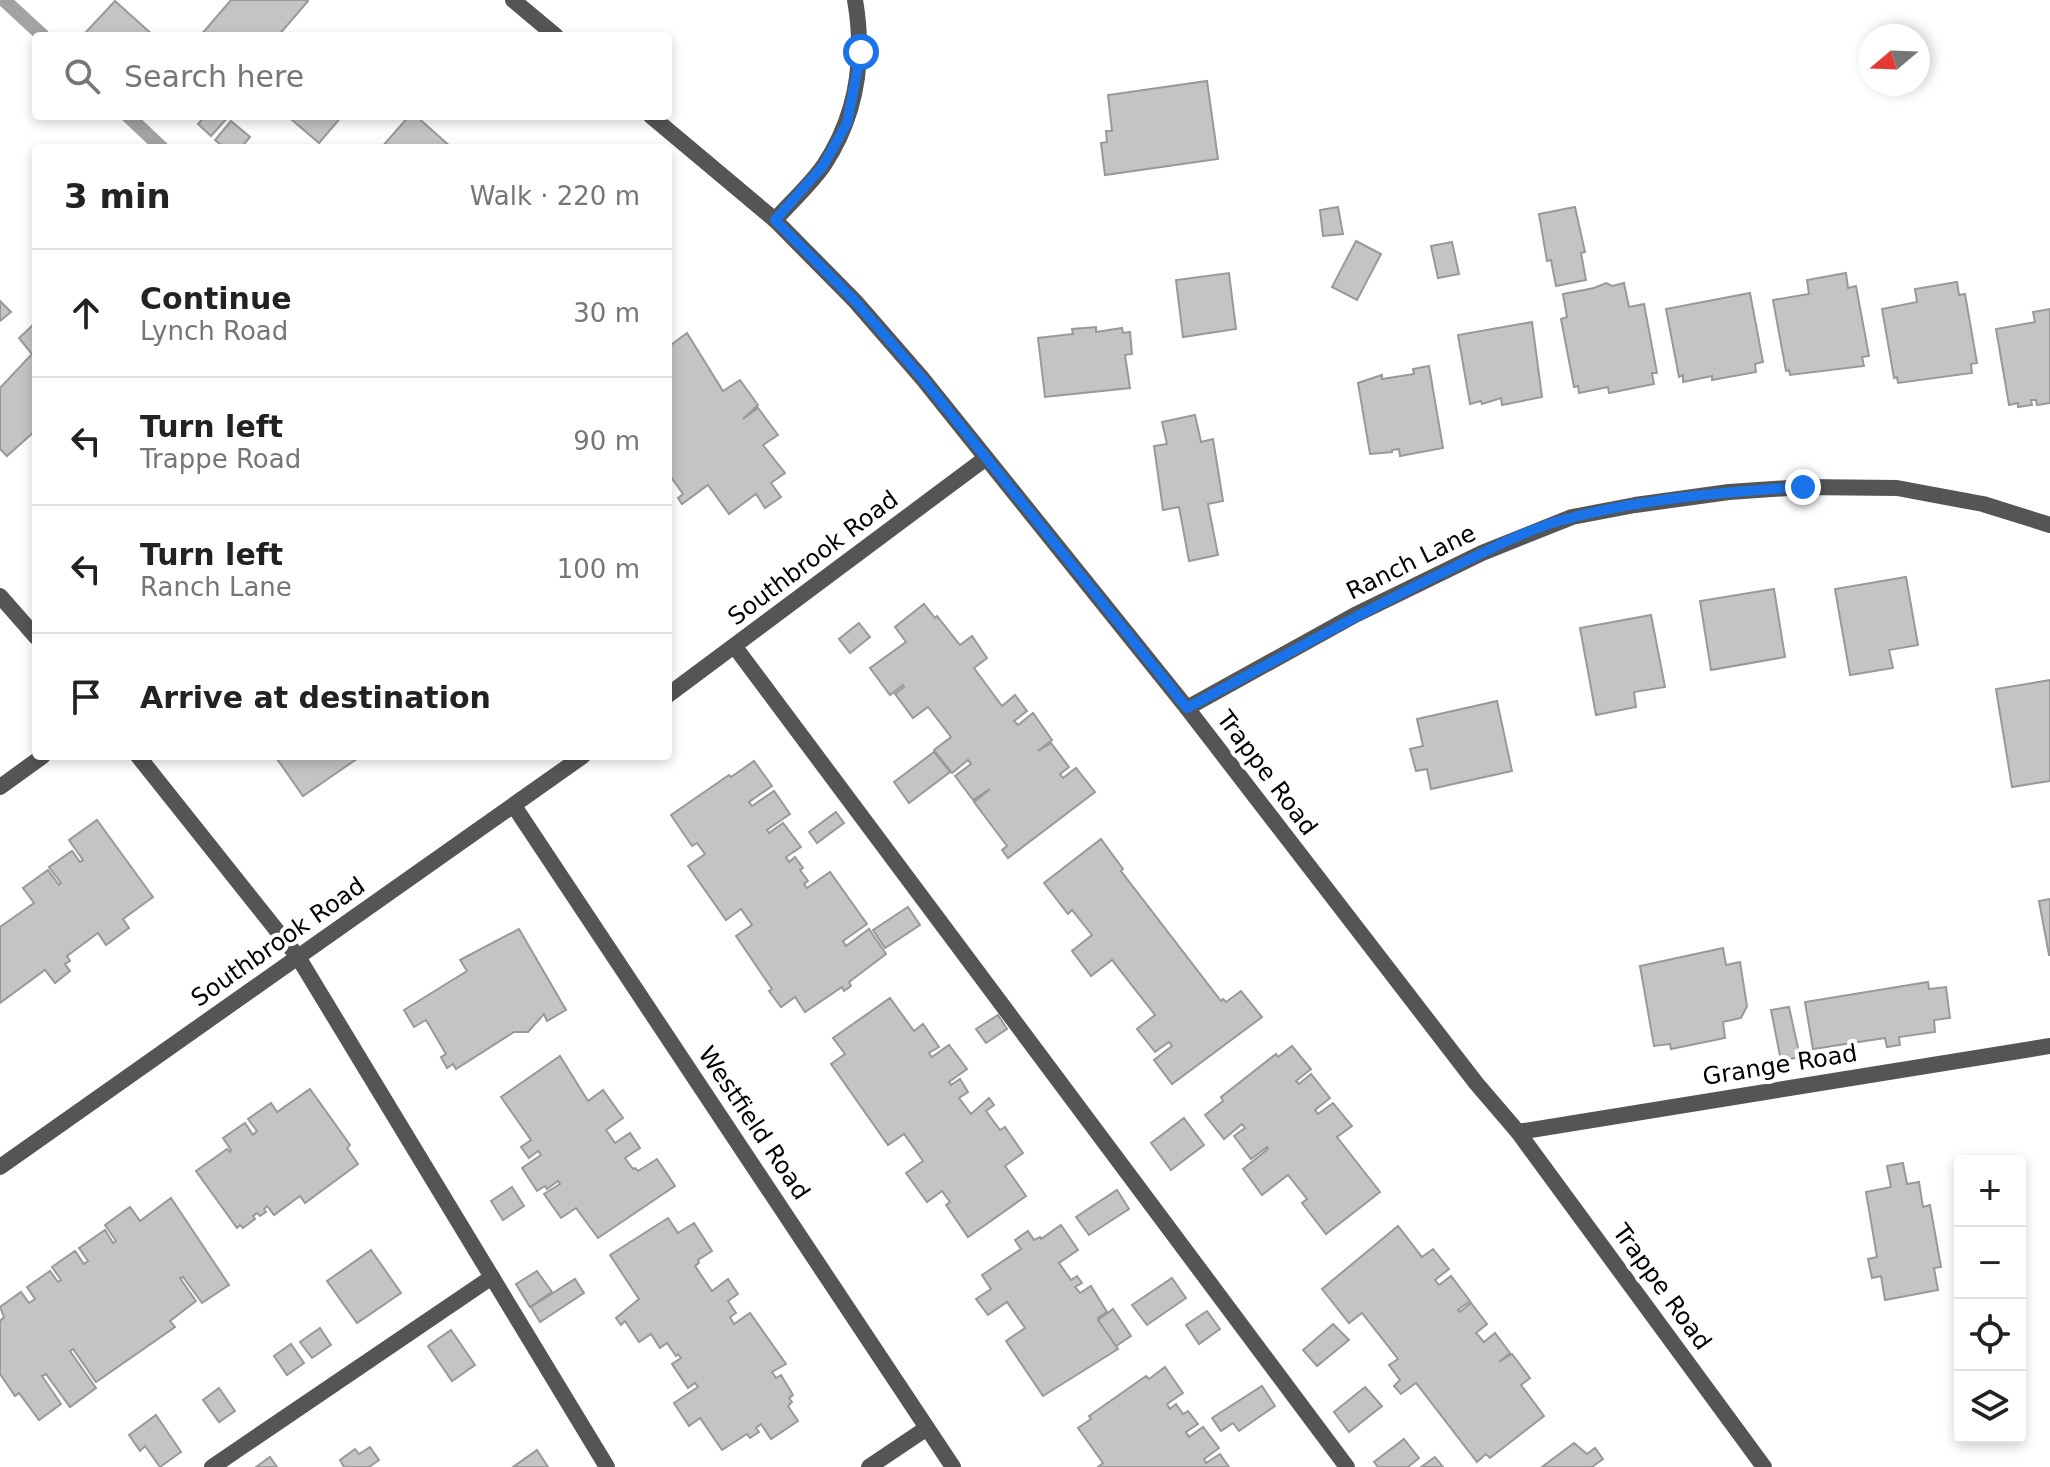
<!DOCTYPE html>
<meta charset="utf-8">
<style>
:root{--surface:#fff;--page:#f6f6f6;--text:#222;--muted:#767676;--line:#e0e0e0}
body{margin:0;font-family:"DejaVu Sans",sans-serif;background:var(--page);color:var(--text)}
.controls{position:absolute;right:24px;bottom:24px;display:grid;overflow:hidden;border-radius:8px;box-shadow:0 4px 12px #0003}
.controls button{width:72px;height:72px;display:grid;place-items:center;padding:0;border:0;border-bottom:2px solid var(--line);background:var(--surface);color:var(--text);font:40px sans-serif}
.compass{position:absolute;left:1858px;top:24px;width:72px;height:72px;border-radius:50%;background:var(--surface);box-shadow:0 4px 12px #0003;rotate:251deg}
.stop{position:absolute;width:24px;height:24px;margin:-18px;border:6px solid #1a73e8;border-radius:50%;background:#fff}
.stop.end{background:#1a73e8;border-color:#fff;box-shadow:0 2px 8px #0008}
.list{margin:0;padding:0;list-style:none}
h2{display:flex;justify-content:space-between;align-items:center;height:104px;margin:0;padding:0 32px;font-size:34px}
h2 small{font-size:26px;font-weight:400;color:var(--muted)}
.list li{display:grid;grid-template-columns:52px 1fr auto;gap:24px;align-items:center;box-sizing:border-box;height:128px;padding:0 32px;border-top:2px solid var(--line)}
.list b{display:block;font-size:30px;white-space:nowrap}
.list p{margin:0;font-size:26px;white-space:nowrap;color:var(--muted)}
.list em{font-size:26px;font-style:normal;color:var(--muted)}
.icon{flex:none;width:44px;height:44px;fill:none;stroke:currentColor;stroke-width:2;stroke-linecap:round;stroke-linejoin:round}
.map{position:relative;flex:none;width:2050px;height:1467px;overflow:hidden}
.search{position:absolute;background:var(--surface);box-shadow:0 4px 12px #0003;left:32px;top:32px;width:640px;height:88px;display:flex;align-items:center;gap:20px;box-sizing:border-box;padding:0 28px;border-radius:8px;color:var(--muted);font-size:30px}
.panel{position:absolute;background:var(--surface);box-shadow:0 4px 12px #0003;left:32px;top:144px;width:640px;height:616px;border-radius:8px}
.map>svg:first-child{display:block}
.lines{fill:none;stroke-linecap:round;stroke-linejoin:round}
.stream{stroke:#a3a3a3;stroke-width:14}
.building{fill:#c4c4c4;stroke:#999;stroke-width:2}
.service{stroke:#555;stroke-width:16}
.minor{stroke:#555;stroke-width:16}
.tertiary{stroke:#555;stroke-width:16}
.route{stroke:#1a73e8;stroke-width:10}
.labels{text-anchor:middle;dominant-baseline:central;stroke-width:8;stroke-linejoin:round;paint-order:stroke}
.street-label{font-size:24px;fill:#000;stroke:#fff}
</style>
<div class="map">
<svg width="2050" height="1467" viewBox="0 0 2050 1467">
<rect width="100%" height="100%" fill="#fff"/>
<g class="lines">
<g class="stream">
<polyline points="4,0 43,36"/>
<polyline points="128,116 162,148"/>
</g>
</g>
<g class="building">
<polygon points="231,0 307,0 308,1 278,36 200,36"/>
<polygon points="115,1 154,36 88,36 85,33"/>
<polygon points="1207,81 1218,159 1105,175 1101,143 1107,142 1106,131 1112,131 1108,95"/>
<polygon points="205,116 229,116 211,136 198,124"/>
<polygon points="293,116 342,116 319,143 291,119"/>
<polygon points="409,116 416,116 452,148 381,148"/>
<polygon points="231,121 250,137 241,148 225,148 215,140"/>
<polygon points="1338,207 1343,234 1323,236 1320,210"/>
<polygon points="1575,207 1585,252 1581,253 1586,280 1556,286 1551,260 1547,261 1539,214"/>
<polygon points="1356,241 1381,254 1357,300 1332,287"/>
<polygon points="1452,242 1459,274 1438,278 1431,246"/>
<polygon points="1229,273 1236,329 1183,337 1176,280"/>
<polygon points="1846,273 1848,288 1856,286 1869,356 1862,357 1864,366 1790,375 1789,370 1786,371 1773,300 1809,294 1807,280"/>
<polygon points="1957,282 1959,295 1965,294 1977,363 1971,364 1972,373 1898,383 1897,377 1894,378 1882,309 1917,302 1915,289"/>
<polygon points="1606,283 1612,286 1624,283 1629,307 1644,304 1657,373 1652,373 1654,384 1609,393 1608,387 1579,393 1578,386 1574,387 1561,319 1567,317 1563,294 1594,288"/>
<polygon points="1750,293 1763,362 1755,364 1756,372 1712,380 1712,376 1683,382 1683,375 1679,377 1666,309"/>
<polygon points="0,301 11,312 0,321"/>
<polygon points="2050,309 2050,403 2037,405 2036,400 2031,400 2032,405 2018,407 2018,403 2009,405 1996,329 2035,322 2033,312"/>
<polygon points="36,322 36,430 7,456 0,449 0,388 32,354 19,338"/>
<polygon points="1532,322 1542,397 1502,405 1501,398 1482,404 1481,401 1470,404 1458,335"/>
<polygon points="1096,327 1096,332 1122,328 1123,333 1130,332 1132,354 1125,355 1130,388 1045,397 1038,338 1073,334 1072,329"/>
<polygon points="687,333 723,391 740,380 758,405 743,419 758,408 778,435 763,445 785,473 771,483 781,497 765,508 756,494 729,514 708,485 682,504 678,498 683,494 668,473 668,347"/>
<polygon points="1429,366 1443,448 1400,456 1399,449 1392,450 1392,452 1370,454 1358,383 1382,375 1382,379 1414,374 1413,369"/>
<polygon points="1195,415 1201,442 1213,439 1223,501 1208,504 1218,555 1189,561 1179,507 1163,510 1154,446 1167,444 1162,422"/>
<polygon points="1906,577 1918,645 1889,650 1893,668 1850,675 1835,589"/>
<polygon points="1774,589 1785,657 1711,670 1700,601"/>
<polygon points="924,604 935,618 937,616 960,645 972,636 987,658 974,668 1002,706 1015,695 1027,711 1014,721 1018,725 1033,713 1052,740 1038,751 1051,743 1069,767 1060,774 1063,778 1076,768 1095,792 1008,858 1002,850 1007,846 974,802 990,789 973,800 955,776 971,764 968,760 952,773 934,750 951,737 928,707 913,718 895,694 904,687 903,685 890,695 870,668 906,642 895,627"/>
<polygon points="1651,615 1665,687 1634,692 1636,707 1596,715 1580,628"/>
<polygon points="859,623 870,637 850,653 839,639"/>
<polygon points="2050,680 2050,781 2012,787 1996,689"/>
<polygon points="1497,701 1512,771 1431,789 1427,769 1416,771 1410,749 1423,746 1417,719"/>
<polygon points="934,752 950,772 909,803 894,782"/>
<polygon points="275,756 361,756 303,796"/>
<polygon points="754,761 772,786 749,802 752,806 774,791 790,814 767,830 769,833 783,823 801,847 786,857 789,862 795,857 803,868 800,870 808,881 804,884 807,888 830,872 867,924 843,941 846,946 869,929 886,954 849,982 851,986 844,991 842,987 805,1012 795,997 781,1007 769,991 772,989 736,936 752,925 741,909 726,920 688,866 705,854 697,843 692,846 671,815 729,775 731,777"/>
<polygon points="836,812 844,823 817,843 809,832"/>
<polygon points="97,820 153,897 123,919 129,928 106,945 98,933 67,956 70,961 65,964 70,971 55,983 45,970 0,1003 0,927 34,903 23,888 48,870 59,885 61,883 49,867 72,851 80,862 83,860 69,840"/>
<polygon points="1101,839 1123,869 1121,871 1221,1001 1223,999 1226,1002 1241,991 1262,1017 1172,1084 1154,1060 1172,1046 1169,1042 1155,1052 1137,1029 1155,1015 1112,960 1091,976 1072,951 1092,935 1072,910 1068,914 1044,883"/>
<polygon points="2050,899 2050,955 2049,955 2039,901"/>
<polygon points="908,907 920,925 885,948 873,930"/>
<polygon points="519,929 566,1010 547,1021 544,1014 528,1032 514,1032 456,1069 453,1064 447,1068 441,1057 446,1054 426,1020 414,1027 404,1010 467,971 460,960"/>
<polygon points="1723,948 1726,965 1740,962 1747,1006 1741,1018 1723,1022 1725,1038 1671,1049 1670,1044 1654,1046 1640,966"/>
<polygon points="1928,982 1929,989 1946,987 1950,1018 1934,1020 1935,1032 1899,1037 1900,1045 1887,1047 1885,1038 1813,1049 1805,1002"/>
<polygon points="890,998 914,1031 923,1024 939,1047 929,1053 932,1057 949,1045 967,1069 949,1082 951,1085 960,1079 968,1092 959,1098 971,1114 989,1098 994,1105 986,1111 1000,1130 1005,1127 1023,1153 1005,1166 1026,1196 968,1237 946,1205 950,1202 942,1191 927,1202 906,1173 923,1161 904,1134 888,1145 831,1064 845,1054 833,1038"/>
<polygon points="1789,1007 1800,1057 1781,1061 1771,1010"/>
<polygon points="998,1015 1007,1029 986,1043 976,1029"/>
<polygon points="1292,1046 1311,1069 1296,1081 1299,1084 1311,1074 1330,1098 1315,1110 1318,1114 1333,1103 1352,1126 1337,1137 1380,1192 1326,1234 1302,1203 1307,1199 1288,1175 1262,1195 1243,1169 1268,1149 1267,1147 1251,1159 1234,1136 1245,1128 1242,1124 1224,1139 1205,1115 1223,1101 1221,1097 1276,1054 1278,1057"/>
<polygon points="560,1056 588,1101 603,1090 623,1118 606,1130 615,1143 630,1133 640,1148 625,1158 633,1169 635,1168 638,1171 657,1159 675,1186 598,1238 576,1208 561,1218 544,1194 560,1184 558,1181 547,1189 545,1186 537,1191 522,1168 541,1155 538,1151 529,1158 521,1147 531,1140 501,1097"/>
<polygon points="310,1089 350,1145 347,1148 358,1164 305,1203 300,1196 274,1215 267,1206 264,1209 266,1212 260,1216 257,1213 253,1216 255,1219 243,1228 240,1225 237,1228 196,1171 227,1149 230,1152 231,1150 223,1138 245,1123 253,1135 257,1131 248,1119 271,1103 277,1112"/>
<polygon points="1184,1118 1204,1145 1171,1170 1151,1143"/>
<polygon points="1903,1163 1907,1184 1919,1182 1923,1207 1930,1205 1941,1267 1934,1268 1938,1290 1885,1300 1881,1276 1872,1278 1868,1259 1877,1257 1866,1192 1891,1187 1887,1166"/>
<polygon points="512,1187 524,1206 503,1220 491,1201"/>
<polygon points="1117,1190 1129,1209 1089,1235 1076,1217"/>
<polygon points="171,1198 229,1285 202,1303 183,1277 180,1278 196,1301 170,1321 175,1327 96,1382 73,1349 70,1351 96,1388 70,1407 46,1374 42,1376 61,1404 39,1420 19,1393 15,1396 0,1374 0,1321 4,1317 0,1307 21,1292 29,1303 35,1299 27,1287 50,1271 58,1282 61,1280 52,1267 75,1251 84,1264 88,1261 79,1248 105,1230 113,1243 116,1241 105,1225 130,1207 140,1221"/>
<polygon points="668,1218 678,1233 694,1223 712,1251 698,1260 699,1263 695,1266 712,1291 728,1279 738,1294 728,1301 736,1313 730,1317 734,1324 750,1313 786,1364 772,1372 776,1378 781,1375 793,1395 789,1398 792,1402 788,1406 798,1421 771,1439 761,1424 756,1428 759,1432 750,1438 747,1434 722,1450 700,1418 689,1426 674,1403 698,1387 695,1383 688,1388 672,1364 681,1358 678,1354 676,1356 667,1343 660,1348 651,1334 639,1342 625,1321 621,1325 616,1318 639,1299 610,1255"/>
<polygon points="1061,1225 1078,1250 1059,1263 1071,1280 1077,1276 1082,1283 1075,1287 1080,1293 1091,1286 1107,1312 1098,1318 1118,1349 1043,1396 1006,1341 1025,1328 1007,1302 988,1315 976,1299 991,1289 982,1275 1021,1249 1015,1240 1028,1231 1034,1240 1040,1237 1041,1239"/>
<polygon points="1398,1226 1422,1257 1433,1249 1449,1269 1435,1280 1439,1285 1451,1276 1470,1301 1458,1310 1460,1312 1471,1303 1487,1324 1476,1333 1484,1342 1495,1333 1510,1353 1499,1362 1512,1354 1530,1378 1521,1385 1544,1416 1490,1458 1486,1454 1477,1462 1416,1383 1401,1394 1394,1386 1400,1380 1389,1365 1398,1359 1362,1313 1349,1323 1322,1289"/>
<polygon points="371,1250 401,1293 357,1323 327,1281"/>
<polygon points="537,1271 552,1292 530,1307 516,1284"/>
<polygon points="1172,1278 1186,1298 1147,1325 1132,1305"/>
<polygon points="575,1279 584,1293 540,1322 531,1307"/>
<polygon points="1113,1309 1131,1336 1116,1346 1098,1320"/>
<polygon points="1207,1311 1220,1329 1199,1344 1186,1325"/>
<polygon points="1333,1324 1349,1340 1317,1366 1303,1350"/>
<polygon points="320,1328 331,1345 312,1358 300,1342"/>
<polygon points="451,1330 475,1365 452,1381 428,1346"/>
<polygon points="291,1344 304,1363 287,1375 274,1356"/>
<polygon points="1165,1367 1183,1393 1167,1404 1170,1409 1176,1404 1183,1414 1188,1411 1198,1424 1186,1432 1189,1437 1203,1427 1219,1448 1204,1459 1206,1463 1220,1454 1229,1467 1098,1467 1103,1463 1078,1428 1091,1419 1089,1416 1146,1376 1149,1379"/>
<polygon points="1262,1386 1275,1406 1239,1431 1233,1423 1221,1431 1212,1418"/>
<polygon points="1365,1387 1382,1406 1349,1432 1334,1412"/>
<polygon points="219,1388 235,1411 219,1422 203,1400"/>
<polygon points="156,1415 181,1452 160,1467 145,1446 140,1451 129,1435"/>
<polygon points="1404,1439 1419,1458 1408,1467 1378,1467 1374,1462"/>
<polygon points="1574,1443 1587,1454 1595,1448 1603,1459 1592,1467 1542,1467"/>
<polygon points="370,1447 379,1460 369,1467 344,1467 340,1460 355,1449 359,1454"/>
<polygon points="537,1450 548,1467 513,1467"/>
<polygon points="270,1457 277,1467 256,1467"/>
<polygon points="1435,1457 1443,1467 1421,1467"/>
</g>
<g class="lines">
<g class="service">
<polyline points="735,647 1347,1467"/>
<polyline points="0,787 43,756"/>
<polyline points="298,957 607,1467"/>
<polyline points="1518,1132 2050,1046"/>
<polyline points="212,1467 492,1277"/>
</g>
<g class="minor">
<path d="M 775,220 C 791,202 811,184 824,165 C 857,115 865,58 855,0"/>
<polyline points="0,596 36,637"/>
<polyline points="668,695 986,458"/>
<polyline points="1187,708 1355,615 1482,553 1572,517 1635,505 1729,492 1803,487 1897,488 1983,504 2050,525"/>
<polyline points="138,756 298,957"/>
<polyline points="514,806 953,1467"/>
<polyline points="0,1167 583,756"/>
<polyline points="869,1467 927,1428"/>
</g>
<g class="tertiary">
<polyline points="513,0 556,36"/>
<polyline points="651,116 775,220 855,301 922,378 1187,708 1476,1083 1518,1132 1764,1467"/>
</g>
</g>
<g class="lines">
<path class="route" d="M 861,52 L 847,123 L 823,166 L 775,220 L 855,301 L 922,378 L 1187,708 C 1271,663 1354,616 1440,574 C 1483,553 1527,528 1574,517 C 1649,498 1727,492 1803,487"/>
</g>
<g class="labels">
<g class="street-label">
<text transform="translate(813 558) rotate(-37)">Southbrook Road</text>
<text transform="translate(1411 562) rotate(-26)">Ranch Lane</text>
<text transform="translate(1267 773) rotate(53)">Trappe Road</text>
<text transform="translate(278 942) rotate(-35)">Southbrook Road</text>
<text transform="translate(1780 1065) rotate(-9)">Grange Road</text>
<text transform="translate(754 1123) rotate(56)">Westfield Road</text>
<text transform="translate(1662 1287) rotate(54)">Trappe Road</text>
</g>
</g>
</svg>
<div class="controls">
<button>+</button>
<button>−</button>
<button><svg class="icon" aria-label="locate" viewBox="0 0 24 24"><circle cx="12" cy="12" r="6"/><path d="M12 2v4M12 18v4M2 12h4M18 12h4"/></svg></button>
<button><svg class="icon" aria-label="layers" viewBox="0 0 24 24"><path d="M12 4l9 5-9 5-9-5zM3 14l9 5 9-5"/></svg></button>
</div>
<svg class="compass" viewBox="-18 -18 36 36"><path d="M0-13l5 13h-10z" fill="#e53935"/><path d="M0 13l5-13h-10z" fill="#767676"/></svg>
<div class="stop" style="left:861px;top:52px"></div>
<div class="stop end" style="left:1803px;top:487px"></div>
<div class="search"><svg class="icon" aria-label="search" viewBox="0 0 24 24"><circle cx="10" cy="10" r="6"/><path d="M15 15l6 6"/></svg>Search here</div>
<section class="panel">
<h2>3 min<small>Walk · 220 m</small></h2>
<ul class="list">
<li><svg class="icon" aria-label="ahead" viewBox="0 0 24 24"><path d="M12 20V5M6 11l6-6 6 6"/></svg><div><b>Continue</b><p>Lynch Road</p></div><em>30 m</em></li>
<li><svg class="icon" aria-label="left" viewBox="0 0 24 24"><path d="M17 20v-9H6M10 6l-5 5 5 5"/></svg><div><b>Turn left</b><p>Trappe Road</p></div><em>90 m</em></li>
<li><svg class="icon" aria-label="left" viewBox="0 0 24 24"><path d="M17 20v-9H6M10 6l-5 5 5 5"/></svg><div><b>Turn left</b><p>Ranch Lane</p></div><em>100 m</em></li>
<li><svg class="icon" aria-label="arrive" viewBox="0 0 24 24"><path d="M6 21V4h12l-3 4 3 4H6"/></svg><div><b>Arrive at destination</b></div></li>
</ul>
</section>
</div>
